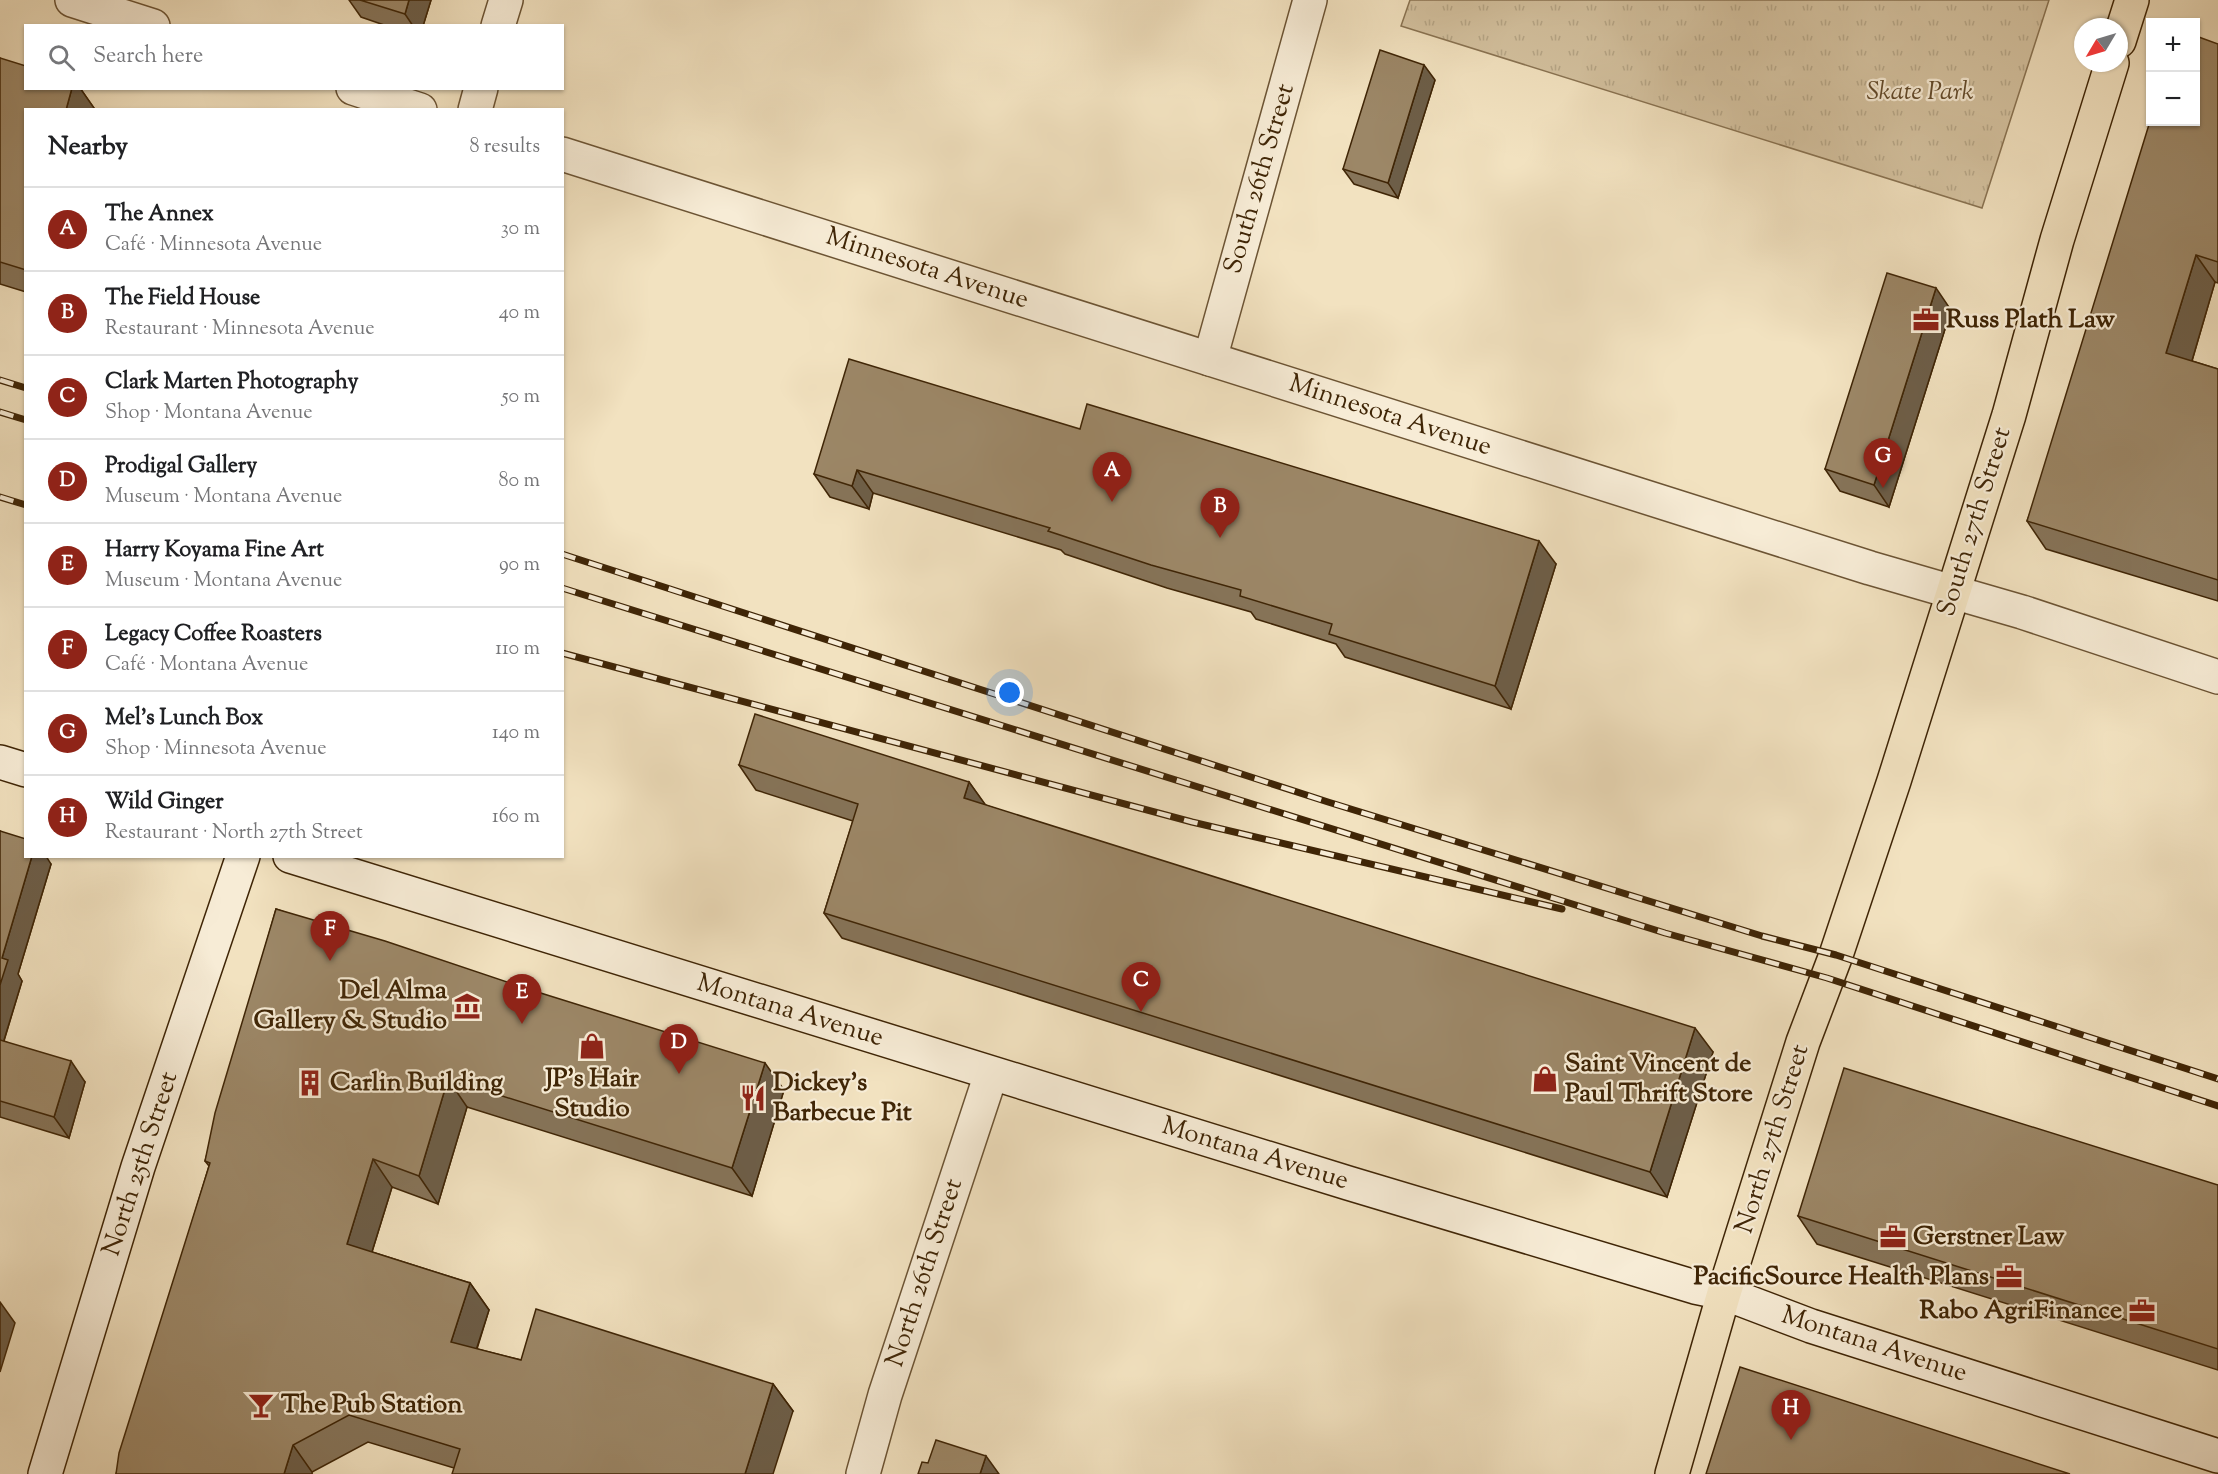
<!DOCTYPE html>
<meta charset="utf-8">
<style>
:root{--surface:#fff;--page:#f6f6f6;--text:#202124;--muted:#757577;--line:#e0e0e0;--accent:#8f2418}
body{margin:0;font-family:"Sorts Mill Goudy",serif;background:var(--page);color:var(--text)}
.controls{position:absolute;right:18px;top:18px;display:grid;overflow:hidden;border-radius:0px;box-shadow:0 2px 4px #0004}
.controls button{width:54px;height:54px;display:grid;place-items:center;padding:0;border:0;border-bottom:2px solid var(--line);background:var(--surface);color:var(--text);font:30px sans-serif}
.compass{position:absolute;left:2074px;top:18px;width:54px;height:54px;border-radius:50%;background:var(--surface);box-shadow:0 2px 4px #0004;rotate:232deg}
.you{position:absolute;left:1010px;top:693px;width:21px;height:21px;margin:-15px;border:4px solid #fff;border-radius:50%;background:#1a73e8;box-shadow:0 0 0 9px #1a73e833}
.badge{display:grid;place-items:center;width:39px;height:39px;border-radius:50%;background:var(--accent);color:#fff;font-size:20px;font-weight:700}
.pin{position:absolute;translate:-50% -50px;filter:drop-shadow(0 2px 3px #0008)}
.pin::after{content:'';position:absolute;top:32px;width:21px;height:18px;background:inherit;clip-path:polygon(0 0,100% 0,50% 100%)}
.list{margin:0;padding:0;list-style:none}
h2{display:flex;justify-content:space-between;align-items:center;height:78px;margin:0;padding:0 24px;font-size:26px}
h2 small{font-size:20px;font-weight:400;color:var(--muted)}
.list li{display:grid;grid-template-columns:39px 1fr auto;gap:18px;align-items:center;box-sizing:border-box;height:84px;padding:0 24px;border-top:2px solid var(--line)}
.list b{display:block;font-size:22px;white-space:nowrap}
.list p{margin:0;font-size:20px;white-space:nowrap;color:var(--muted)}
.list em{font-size:20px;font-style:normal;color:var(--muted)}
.icon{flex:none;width:33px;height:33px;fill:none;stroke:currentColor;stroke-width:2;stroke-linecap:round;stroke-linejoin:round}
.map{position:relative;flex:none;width:2218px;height:1474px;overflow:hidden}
.search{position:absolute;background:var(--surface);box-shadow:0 2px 4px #0004;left:24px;top:24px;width:540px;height:66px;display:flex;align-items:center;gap:15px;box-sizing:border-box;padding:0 21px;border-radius:0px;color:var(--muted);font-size:22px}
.panel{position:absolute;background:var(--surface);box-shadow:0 2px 4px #0004;left:24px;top:108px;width:540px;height:750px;border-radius:0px}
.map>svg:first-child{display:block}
.park{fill:url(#park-tufts);stroke:#8a7453;stroke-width:1.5}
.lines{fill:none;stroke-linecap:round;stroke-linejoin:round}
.street-casing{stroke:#6c5434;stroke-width:36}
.secondary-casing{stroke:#3f2506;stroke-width:36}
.primary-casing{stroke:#3f2506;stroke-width:36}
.street{stroke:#f7ecd6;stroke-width:33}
.secondary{stroke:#f7ecd6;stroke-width:33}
.primary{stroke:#f2e2c0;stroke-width:33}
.rail-casing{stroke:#3f2506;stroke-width:7}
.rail{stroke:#f7ecd6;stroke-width:4.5;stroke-dasharray:14;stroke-linecap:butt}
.wall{fill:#867459;stroke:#3f2506;stroke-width:1.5}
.shaded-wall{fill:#6d5e48;stroke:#3f2506;stroke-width:1.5}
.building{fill:#9c8767;stroke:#3f2506;stroke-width:1.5}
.labels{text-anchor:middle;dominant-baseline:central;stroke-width:4.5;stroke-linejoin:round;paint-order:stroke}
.park-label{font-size:26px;font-style:italic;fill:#644c2c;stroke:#f7ecd6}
.street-label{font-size:26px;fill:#3f2506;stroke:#f7ecd6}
.poi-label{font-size:26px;font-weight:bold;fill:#3f2506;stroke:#f7ecd6;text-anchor:start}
</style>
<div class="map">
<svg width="2218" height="1474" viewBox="0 0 2218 1474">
<defs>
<pattern id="park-tufts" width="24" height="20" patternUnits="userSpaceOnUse" patternTransform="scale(1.5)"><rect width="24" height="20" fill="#d4c2a0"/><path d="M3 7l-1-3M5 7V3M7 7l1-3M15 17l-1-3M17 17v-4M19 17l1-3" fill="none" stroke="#b7a788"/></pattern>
</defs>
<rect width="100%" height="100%" fill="#f2e2c0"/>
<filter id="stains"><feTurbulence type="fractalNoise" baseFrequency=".00333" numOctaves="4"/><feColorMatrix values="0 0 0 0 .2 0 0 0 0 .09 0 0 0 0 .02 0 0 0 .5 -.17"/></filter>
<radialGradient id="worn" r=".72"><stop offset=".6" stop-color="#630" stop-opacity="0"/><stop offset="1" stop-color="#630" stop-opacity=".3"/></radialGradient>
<polygon class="park" points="1410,0 2049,0 1982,208 1401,26"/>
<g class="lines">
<g class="street-casing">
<g id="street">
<polyline points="72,0 153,26"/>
<polyline points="498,26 506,0"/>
<polyline points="353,88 420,110"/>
<polyline points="475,110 481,88"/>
<polyline points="562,154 1870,568 2022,612 2218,677"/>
<polyline points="1210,359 1310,0"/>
<polyline points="863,1474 885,1395 991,1074"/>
</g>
</g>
<g class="secondary-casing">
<g id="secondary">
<polyline points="0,762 26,770"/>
<polyline points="290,856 1348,1183 1695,1287 1724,1293 1811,1326 2218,1456"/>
<polyline points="45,1474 138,1167 243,856"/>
</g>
</g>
<g class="primary-casing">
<g id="primary">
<polyline points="2119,41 2132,0"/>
<polyline points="1672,1474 1724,1293 1803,1042 1836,955 1894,781 2009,415 2057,240 2112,63"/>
</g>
</g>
<use href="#street" class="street"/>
<use href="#secondary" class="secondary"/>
<use href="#primary" class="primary"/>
<g class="rail-casing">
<g id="rail">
<polyline points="0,380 26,388"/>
<polyline points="0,412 26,420"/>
<polyline points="0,497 26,505"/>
<polyline points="562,554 1328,802 1762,936 1836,955 2218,1079"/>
<polyline points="562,588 1665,933 1827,978 2218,1106"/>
<polyline points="562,653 1192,822 1562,909"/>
</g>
</g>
<use href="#rail" class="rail"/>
</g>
<g class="wall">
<polygon points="349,0 431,0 423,26 387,26 361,17"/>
<polygon points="2218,44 2218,283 2215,282 2192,361 2218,369 2218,601 2046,549 2027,521"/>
<polygon points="0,58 26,88 80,88 94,108 93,110 26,110 26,292 0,284"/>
<polygon points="1435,80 1398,198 1354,184 1343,169"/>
<polygon points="1951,310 1889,507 1840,491 1825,469"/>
<polygon points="1080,429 1556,564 1511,709 1345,657 1336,644 1256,619 1251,612 1167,588 1065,554 1061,550 873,493 869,509 830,497 814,474"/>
<polygon points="739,765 969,782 985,805 1713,1052 1667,1197 842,938 824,913 853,821 756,790"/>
<polygon points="0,831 51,864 18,974 22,981 4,1041 85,1082 69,1138 0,1117"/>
<polygon points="276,909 784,1090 752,1196 467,1107 438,1204 392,1187 372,1252 470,1283 489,1310 477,1349 521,1360 773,1384 793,1411 454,1468 368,1442 312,1472 312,1474 116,1474 209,1166 205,1161"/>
<polygon points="2218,1185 2218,1370 1817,1244 1798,1216"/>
</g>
<g class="shaded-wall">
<polygon points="409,0 431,0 423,26 413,26 405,14"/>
<polygon points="1424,65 1435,80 1398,198 1388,183"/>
<polygon points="72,88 80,88 94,108 93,110 66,110"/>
<polygon points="2196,255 2215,282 2186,381 2166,353"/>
<polygon points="1936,288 1951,310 1889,507 1874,485"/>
<polygon points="857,470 873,493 869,509 852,486"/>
<polygon points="1539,541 1556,564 1511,709 1495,686"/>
<polygon points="969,782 987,807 964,798"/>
<polygon points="32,856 46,856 51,864 18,974 22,981 0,1053 0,985 2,958"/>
<polygon points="1695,1028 1713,1052 1667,1197 1650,1172"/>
<polygon points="71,1061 85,1082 69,1138 54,1117"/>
<polygon points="765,1063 784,1090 752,1196 732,1168"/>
<polygon points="448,1079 467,1107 438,1204 419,1176"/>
<polygon points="373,1159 392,1187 366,1271 347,1244"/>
<polygon points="470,1283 489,1310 470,1369 451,1342"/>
<polygon points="0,1302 15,1323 0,1372"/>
<polygon points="773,1384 793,1411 773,1474 745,1474"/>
<polygon points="293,1445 312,1472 312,1474 284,1474"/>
<polygon points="986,1456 999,1474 980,1474"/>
</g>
<g class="building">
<polygon points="360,0 409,0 405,14"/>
<polygon points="2196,36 2218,44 2218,262 2196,255 2166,353 2218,369 2218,580 2027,521 2151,118 2151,122 2196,122"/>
<polygon points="1380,50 1424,65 1388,183 1343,169"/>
<polygon points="0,58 26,66 26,88 72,88 66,110 26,110 26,270 0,262"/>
<polygon points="1887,273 1936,288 1874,485 1825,469"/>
<polygon points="849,359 1080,429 1087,404 1539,541 1495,686 1329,634 1332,624 1240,596 1241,590 1151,565 1048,531 1050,528 857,470 852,486 814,474"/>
<polygon points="755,714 969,782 964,798 1695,1028 1650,1172 824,913 858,804 739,765"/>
<polygon points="0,831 26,839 26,856 32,856 2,958 8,960 0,985"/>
<polygon points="276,909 385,941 531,990 765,1063 732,1168 448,1079 419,1176 373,1159 347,1244 470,1283 451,1342 521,1360 536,1309 773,1384 745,1474 452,1474 460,1449 349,1415 293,1445 284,1474 116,1474 119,1453 210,1163 205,1161 215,1113"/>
<polygon points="0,1040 71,1061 54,1117 0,1101"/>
<polygon points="1844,1068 2218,1185 2218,1349 1798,1216"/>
<polygon points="1740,1367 2070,1474 1706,1474"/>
<polygon points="936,1440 986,1456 980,1474 918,1474 922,1462 928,1463"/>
</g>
<defs>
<g id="office-bare" transform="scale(2.07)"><path d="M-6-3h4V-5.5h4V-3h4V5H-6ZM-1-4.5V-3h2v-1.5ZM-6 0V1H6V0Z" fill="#8f2418" stroke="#f7ecd6" stroke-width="2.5" paint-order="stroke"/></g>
<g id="museum-bare" transform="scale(2.07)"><path d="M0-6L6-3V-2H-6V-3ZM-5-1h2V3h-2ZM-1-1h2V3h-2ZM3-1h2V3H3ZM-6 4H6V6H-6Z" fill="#8f2418" stroke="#f7ecd6" stroke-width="2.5" paint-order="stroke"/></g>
<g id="shop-bare" transform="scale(2.07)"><path d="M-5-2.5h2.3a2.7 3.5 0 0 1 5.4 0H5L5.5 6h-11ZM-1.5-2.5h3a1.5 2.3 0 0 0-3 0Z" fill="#8f2418" stroke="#f7ecd6" stroke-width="2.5" paint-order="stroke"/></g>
<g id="building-bare" transform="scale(2.07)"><path d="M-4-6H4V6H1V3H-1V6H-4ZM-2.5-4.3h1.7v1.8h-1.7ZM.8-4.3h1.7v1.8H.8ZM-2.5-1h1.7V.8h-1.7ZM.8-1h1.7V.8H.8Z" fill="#8f2418" stroke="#f7ecd6" stroke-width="2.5" paint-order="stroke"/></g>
<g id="restaurant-bare" transform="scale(2.07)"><path d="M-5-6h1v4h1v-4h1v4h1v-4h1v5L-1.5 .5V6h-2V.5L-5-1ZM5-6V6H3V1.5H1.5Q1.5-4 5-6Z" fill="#8f2418" stroke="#f7ecd6" stroke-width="2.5" paint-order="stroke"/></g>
<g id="bar-bare" transform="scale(2.07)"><path d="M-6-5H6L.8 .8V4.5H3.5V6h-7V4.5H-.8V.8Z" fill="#8f2418" stroke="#f7ecd6" stroke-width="2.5" paint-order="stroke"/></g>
</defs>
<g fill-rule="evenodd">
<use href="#office-bare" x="1926" y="320"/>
<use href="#museum-bare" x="467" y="1006"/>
<use href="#shop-bare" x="592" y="1046"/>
<use href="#shop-bare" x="1545" y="1079"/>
<use href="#building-bare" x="310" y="1083"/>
<use href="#restaurant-bare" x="753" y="1098"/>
<use href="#office-bare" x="1893" y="1237"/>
<use href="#office-bare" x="2009" y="1277"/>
<use href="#office-bare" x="2142" y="1311"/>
<use href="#bar-bare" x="261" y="1405"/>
</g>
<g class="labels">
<g class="park-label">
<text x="1920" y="92">Skate Park</text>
</g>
<g class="street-label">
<text transform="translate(1260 179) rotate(-74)">South 26th Street</text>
<text transform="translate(927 269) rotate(18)">Minnesota Avenue</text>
<text transform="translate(1390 416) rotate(18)">Minnesota Avenue</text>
<text transform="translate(1975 522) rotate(-73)">South 27th Street</text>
<text transform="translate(790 1011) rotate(17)">Montana Avenue</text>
<text transform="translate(1773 1139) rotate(-73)">North 27th Street</text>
<text transform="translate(1255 1154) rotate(17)">Montana Avenue</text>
<text transform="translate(141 1164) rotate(-72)">North 25th Street</text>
<text transform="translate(925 1273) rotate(-72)">North 26th Street</text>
<text transform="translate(1874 1345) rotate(18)">Montana Avenue</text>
</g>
<g class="poi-label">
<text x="1946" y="320">Russ Plath Law</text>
<text x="447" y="991" text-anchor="end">Del Alma<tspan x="447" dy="30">Gallery &amp; Studio</tspan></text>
<text x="1565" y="1064">Saint Vincent de<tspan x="1565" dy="30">Paul Thrift Store</tspan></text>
<text x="592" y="1079" text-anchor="middle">JP’s Hair<tspan x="592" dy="30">Studio</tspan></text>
<text x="330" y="1083">Carlin Building</text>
<text x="773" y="1083">Dickey's<tspan x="773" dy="30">Barbecue Pit</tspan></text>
<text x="1913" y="1237">Gerstner Law</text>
<text x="1989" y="1277" text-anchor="end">PacificSource Health Plans</text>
<text x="2122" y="1311" text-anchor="end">Rabo AgriFinance</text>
<text x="281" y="1405">The Pub Station</text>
</g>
</g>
<rect width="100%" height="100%" filter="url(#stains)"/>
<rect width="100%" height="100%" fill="url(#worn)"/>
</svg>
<div class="controls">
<button>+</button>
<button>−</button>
</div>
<svg class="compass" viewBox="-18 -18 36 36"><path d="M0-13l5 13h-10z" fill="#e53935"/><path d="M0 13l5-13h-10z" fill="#757577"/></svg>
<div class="you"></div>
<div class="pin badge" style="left:1112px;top:502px">A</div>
<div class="pin badge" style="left:1220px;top:538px">B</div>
<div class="pin badge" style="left:1141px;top:1012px">C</div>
<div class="pin badge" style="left:679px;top:1074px">D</div>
<div class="pin badge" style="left:522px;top:1024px">E</div>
<div class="pin badge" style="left:330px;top:961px">F</div>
<div class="pin badge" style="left:1883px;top:488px">G</div>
<div class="pin badge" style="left:1791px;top:1440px">H</div>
<div class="search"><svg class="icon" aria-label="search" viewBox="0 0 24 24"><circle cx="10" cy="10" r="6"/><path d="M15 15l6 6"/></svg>Search here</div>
<section class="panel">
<h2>Nearby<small>8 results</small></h2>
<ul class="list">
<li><span class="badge">A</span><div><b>The Annex</b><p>Café · Minnesota Avenue</p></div><em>30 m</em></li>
<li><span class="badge">B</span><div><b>The Field House</b><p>Restaurant · Minnesota Avenue</p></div><em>40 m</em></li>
<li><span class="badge">C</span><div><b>Clark Marten Photography</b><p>Shop · Montana Avenue</p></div><em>50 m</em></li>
<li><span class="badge">D</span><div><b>Prodigal Gallery</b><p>Museum · Montana Avenue</p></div><em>80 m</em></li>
<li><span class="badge">E</span><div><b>Harry Koyama Fine Art</b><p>Museum · Montana Avenue</p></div><em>90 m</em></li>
<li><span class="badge">F</span><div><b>Legacy Coffee Roasters</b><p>Café · Montana Avenue</p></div><em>110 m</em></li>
<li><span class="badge">G</span><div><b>Mel's Lunch Box</b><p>Shop · Minnesota Avenue</p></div><em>140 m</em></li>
<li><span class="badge">H</span><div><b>Wild Ginger</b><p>Restaurant · North 27th Street</p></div><em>160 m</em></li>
</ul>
</section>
</div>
